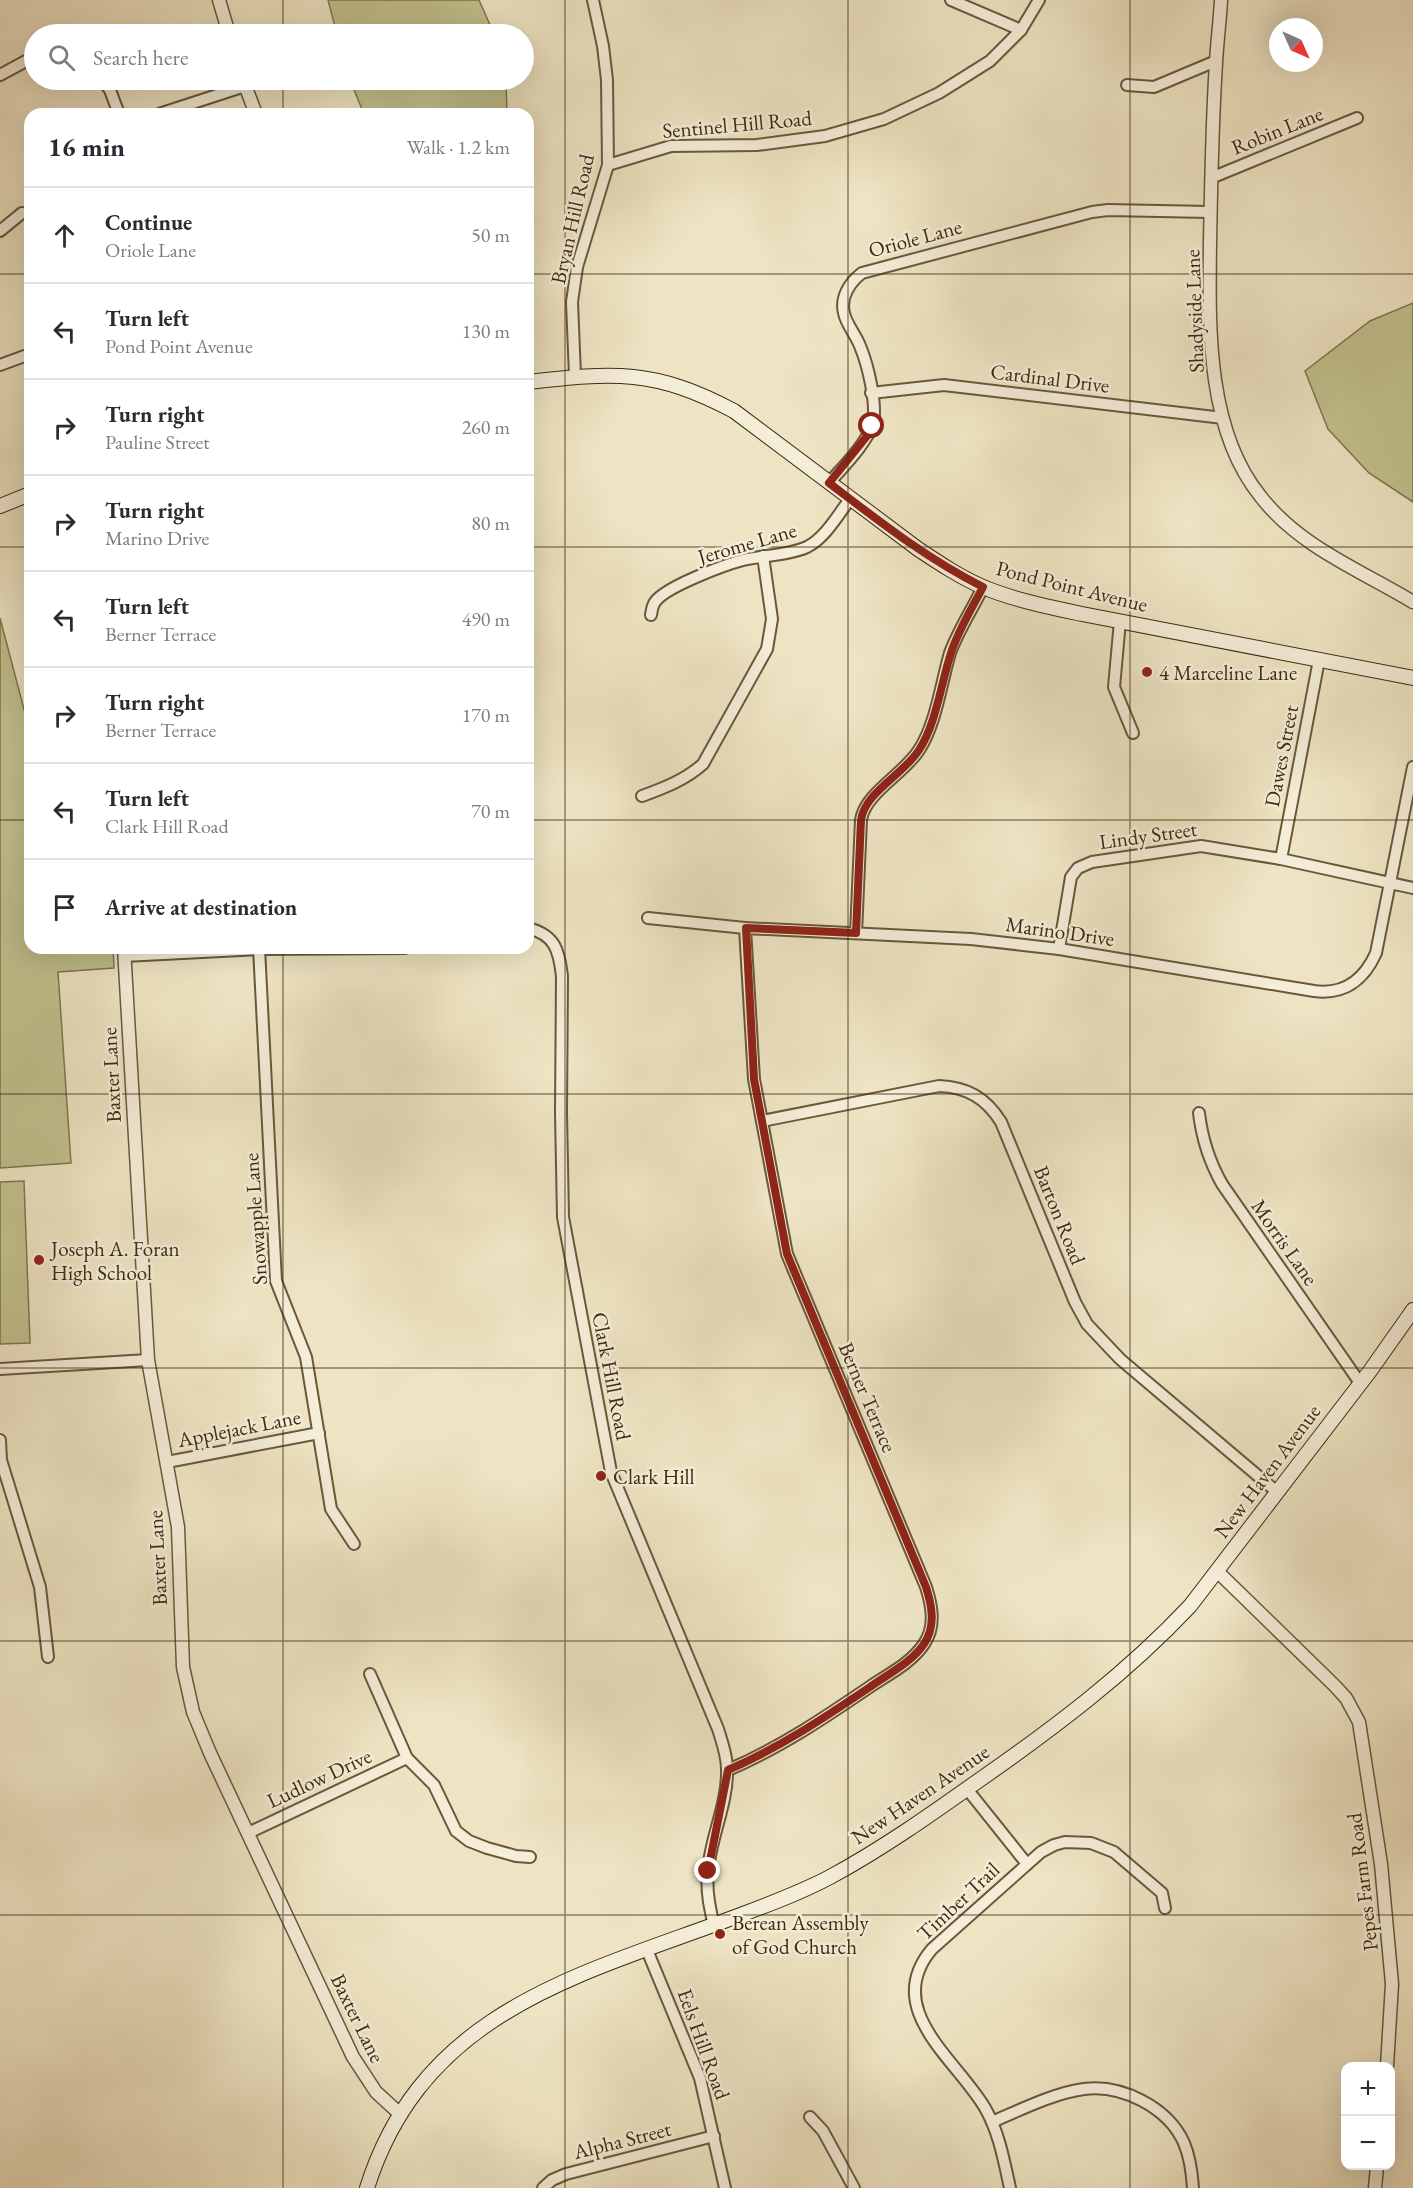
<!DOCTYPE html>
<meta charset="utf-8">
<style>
:root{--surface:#fff;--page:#f2f2f3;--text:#2b2b33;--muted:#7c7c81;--line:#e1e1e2}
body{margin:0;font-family:"EB Garamond",serif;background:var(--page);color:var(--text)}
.controls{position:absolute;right:18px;bottom:18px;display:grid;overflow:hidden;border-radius:12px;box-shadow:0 6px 24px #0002}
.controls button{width:54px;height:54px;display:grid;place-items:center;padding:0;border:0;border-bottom:2px solid var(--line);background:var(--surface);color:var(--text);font:30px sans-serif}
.compass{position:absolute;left:1269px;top:18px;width:54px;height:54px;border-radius:50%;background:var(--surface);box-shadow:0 6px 24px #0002;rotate:135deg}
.stop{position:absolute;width:18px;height:18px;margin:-14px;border:4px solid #8f2418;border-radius:50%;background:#fff}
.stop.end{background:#8f2418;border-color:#fff;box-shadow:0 2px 6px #0008}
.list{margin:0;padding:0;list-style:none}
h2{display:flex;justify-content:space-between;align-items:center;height:78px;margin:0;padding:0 24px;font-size:26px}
h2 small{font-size:20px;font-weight:400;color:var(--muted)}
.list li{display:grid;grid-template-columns:39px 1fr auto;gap:18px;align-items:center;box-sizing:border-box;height:96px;padding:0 24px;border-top:2px solid var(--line)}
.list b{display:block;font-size:22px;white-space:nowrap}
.list p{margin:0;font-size:20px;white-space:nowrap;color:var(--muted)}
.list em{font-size:20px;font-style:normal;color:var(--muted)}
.icon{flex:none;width:33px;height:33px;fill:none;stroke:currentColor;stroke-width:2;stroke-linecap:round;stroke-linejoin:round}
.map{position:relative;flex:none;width:1413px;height:2188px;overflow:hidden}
.search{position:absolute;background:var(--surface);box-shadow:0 6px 24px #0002;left:24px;top:24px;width:510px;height:66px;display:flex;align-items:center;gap:15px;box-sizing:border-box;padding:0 21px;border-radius:33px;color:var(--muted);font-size:22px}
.panel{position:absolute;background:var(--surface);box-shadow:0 6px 24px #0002;left:24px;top:108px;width:510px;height:846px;border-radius:18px}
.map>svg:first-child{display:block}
.green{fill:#c1c18e;stroke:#7f764e;stroke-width:1.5}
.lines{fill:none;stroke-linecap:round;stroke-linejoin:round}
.minor-casing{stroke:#69583c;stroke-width:14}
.tertiary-casing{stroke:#69583c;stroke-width:15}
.secondary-casing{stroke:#3d2a0f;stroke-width:16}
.minor{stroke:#f4edd8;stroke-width:10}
.tertiary{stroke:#f4edd8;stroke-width:12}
.secondary{stroke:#f4edd8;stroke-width:14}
.route{stroke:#8f2418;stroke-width:8}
.grid{fill:none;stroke:#3d2a0f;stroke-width:1.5;stroke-opacity:0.55}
.poi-dot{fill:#8f2418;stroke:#f4edd8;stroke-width:2}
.labels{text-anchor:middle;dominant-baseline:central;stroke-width:5;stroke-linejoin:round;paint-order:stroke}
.street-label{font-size:21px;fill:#3d2a0f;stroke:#f4edd8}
.poi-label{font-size:21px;fill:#3d2a0f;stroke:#f4edd8;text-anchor:start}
</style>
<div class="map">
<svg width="1413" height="2188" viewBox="0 0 1413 2188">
<rect width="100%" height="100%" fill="#eee4c3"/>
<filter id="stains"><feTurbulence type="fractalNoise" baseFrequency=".00333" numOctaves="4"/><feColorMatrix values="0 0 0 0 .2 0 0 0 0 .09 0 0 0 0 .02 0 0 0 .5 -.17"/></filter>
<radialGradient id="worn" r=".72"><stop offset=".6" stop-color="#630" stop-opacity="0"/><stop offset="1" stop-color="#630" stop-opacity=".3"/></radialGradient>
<g class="green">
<polygon points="328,0 479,0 494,34 337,34"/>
<polygon points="350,80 506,80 507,114 364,114"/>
<polygon points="1413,303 1413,502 1369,473 1328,429 1305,371 1370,321"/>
<polygon points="0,618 30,732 30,948 57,948 57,950 113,948 114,968 58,972 71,1163 0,1168"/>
<polygon points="24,1181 30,1343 0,1344 0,1182"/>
</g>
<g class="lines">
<g class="minor-casing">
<g id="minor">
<polyline points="951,0 1021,30"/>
<polyline points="0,75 26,61 34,59"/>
<polyline points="102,80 110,90 119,114"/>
<polyline points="1127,85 1154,87 1216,61"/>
<polyline points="159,114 245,86"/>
<polyline points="608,165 671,146 757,145 825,136 884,119 939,93 990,61 1021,30 1039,0"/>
<polyline points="1211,178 1357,118"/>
<polyline points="0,231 22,213"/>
<polyline points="0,365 30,354"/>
<polyline points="575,376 572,302 577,267 608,165 607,80 603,46 593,0"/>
<polyline points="871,393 944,385 1223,418"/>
<path d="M 829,483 C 842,468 868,442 873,423 C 877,403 868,365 860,346 C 856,335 846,324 844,313 C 840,297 850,282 862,273 L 1092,212 L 1108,210 L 1210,212"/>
<path d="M 651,615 C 652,610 652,606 655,602 C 665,587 724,565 743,560 C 763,555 787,556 807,547 C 825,538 838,515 850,499"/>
<polyline points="1120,621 1114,687 1133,733"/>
<path d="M 642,796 C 664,788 685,780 703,764 L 767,649 L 772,619 L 763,556"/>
<polyline points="1281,859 1319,660"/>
<path d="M 648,918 L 745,928 L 971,939 L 1059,949 L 1314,991 C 1344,995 1364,980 1376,953 L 1413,767"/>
<path d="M 528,928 C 555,935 559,950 562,976 L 561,1113 L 563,1217 L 611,1472 L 718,1729 C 722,1742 727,1755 727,1769 C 728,1803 711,1836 708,1870 C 706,1888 709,1907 714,1925"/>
<path d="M 856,933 L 861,820 C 865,793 904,774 919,750 C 936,724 941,684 950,653 C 958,631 973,608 983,587"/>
<polyline points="259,948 276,1281 306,1357 331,1509 354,1544"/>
<polyline points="1059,949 1071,877 1078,868 1092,862 1201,846 1281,859 1413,888"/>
<polyline points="124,956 259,949 405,948"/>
<path d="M 1199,1113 C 1202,1139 1209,1161 1222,1184 L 1360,1383"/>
<path d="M 762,1121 L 939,1086 C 967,1087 986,1098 1001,1122 L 1075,1302 L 1087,1324 L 1120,1359 L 1277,1492"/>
<polyline points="0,1369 148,1360"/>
<polyline points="0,1440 1,1460 40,1587 48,1657"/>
<polyline points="167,1462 319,1433"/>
<polyline points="370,1674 407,1758 434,1785 456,1831 469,1841 487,1848 516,1856 530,1857"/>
<path d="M 728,1770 C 780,1748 827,1716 874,1684 C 891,1673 912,1662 924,1644 C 936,1626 932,1606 926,1587 L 787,1254 L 754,1079 L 745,928"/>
<polyline points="967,1789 1027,1864"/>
<polyline points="248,1833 407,1758"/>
<polyline points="647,1950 700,2078 725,2188"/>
<polyline points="810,2117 823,2131 854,2188"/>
<path d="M 992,2122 C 1020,2110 1054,2093 1084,2089 C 1121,2084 1168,2107 1184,2143 C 1190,2157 1192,2173 1193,2188"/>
<polyline points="543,2188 552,2180 566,2174 714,2136"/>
<path d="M 1010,2188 C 1004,2161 999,2132 985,2108 C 957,2060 881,2009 932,1949 L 1041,1852 L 1054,1845 L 1065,1842 L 1091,1843 L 1114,1852 L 1162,1893 L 1165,1908"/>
</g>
</g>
<g class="tertiary-casing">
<g id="tertiary">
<polyline points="219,0 229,34"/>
<path d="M 1221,0 C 1220,21 1217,42 1216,63 C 1212,124 1211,184 1210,244 C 1209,326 1206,430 1261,497 C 1300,547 1360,570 1413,602"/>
<polyline points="243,80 256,114"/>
<polyline points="124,948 148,1360 178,1527 183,1667 193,1712 210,1753 353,2057 376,2092 400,2114"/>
<polyline points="1218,1572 1335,1686 1346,1698 1359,1722 1381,1864 1392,1984 1387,2066"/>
<polyline points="1375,2188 1377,2166"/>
</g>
</g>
<g class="secondary-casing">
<g id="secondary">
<path d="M 528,382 C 614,372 655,369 734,411 L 918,549 C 939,563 960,577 983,587 C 1014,600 1049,607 1082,614 L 1413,678"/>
<polyline points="0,506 30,494"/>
<path d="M 367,2188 C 423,2010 580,1975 735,1917 C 767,1905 800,1893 830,1877 C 882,1849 930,1815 978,1781 C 1054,1728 1126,1674 1190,1606 L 1370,1371 L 1413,1310"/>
</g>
</g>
<use href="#minor" class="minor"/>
<use href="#tertiary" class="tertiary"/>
<use href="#secondary" class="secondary"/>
</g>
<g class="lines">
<path class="route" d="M 708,1871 L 728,1770 C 779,1748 824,1718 870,1687 C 888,1674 911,1663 924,1644 C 936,1626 932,1606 926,1587 L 787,1254 L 754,1079 L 746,928 L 856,933 L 861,820 C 865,792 904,774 919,750 C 936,724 941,684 951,653 C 958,631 972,608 983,587 C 927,559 879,521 829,483 L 867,436 L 872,426"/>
</g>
<path class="grid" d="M 283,0 L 283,34M 565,0 L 565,2188M 848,0 L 848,2188M 1130,0 L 1130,2188M 283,80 L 283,114M 0,274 L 30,274M 528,274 L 1413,274M 0,547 L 30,547M 528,547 L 1413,547M 0,820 L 30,820M 528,820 L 1413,820M 283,948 L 283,2188M 0,1094 L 1413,1094M 0,1368 L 1413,1368M 0,1641 L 1413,1641M 0,1915 L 1413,1915"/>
<g class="poi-dot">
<circle cx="1147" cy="672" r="6"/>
<circle cx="39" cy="1260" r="6"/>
<circle cx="601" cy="1476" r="6"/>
<circle cx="720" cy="1934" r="6"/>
</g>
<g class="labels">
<g class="street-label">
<text transform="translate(737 124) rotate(-5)">Sentinel Hill Road</text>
<text transform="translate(1277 130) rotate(-22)">Robin Lane</text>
<text transform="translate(572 219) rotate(-77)">Bryan Hill Road</text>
<text transform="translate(915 238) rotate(-15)">Oriole Lane</text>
<text transform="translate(1194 311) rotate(-92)">Shadyside Lane</text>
<text transform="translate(1050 378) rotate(7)">Cardinal Drive</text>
<text transform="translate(747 543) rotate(-16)">Jerome Lane</text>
<text transform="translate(1072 586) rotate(14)">Pond Point Avenue</text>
<text transform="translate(1281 756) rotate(-79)">Dawes Street</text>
<text transform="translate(1148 835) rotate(-8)">Lindy Street</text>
<text transform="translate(1060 931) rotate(8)">Marino Drive</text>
<text transform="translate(111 1075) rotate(-93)">Baxter Lane</text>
<text transform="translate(1060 1215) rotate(68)">Barton Road</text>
<text transform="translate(255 1219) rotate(-94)">Snowapple Lane</text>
<text transform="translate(1285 1242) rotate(55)">Morris Lane</text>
<text transform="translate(612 1376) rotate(79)">Clark Hill Road</text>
<text transform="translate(868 1397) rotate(67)">Berner Terrace</text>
<text transform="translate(239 1428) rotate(-11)">Applejack Lane</text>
<text transform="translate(1267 1471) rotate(-53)">New Haven Avenue</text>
<text transform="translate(157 1558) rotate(-93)">Baxter Lane</text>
<text transform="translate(319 1778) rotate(-25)">Ludlow Drive</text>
<text transform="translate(920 1794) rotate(-34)">New Haven Avenue</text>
<text transform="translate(1362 1882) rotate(-97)">Pepes Farm Road</text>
<text transform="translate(958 1901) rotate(-43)">Timber Trail</text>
<text transform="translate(358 2018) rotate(64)">Baxter Lane</text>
<text transform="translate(704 2044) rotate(70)">Eels Hill Road</text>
<text transform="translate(622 2140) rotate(-14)">Alpha Street</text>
</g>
<g class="poi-label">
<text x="1159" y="672">4 Marceline Lane</text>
<text x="51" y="1248">Joseph A. Foran<tspan x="51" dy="24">High School</tspan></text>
<text x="613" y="1476">Clark Hill</text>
<text x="732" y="1922">Berean Assembly<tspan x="732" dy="24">of God Church</tspan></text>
</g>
</g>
<rect width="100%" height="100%" filter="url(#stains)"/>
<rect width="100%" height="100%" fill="url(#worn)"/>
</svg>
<div class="controls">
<button>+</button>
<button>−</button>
</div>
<svg class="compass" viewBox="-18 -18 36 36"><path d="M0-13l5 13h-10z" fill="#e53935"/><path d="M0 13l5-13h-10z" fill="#7c7c81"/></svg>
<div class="stop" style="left:872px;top:426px"></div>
<div class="stop end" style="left:708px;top:1871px"></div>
<div class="search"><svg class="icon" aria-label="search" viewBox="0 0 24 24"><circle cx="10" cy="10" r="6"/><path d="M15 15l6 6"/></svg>Search here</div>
<section class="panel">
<h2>16 min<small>Walk · 1.2 km</small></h2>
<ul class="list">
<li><svg class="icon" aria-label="ahead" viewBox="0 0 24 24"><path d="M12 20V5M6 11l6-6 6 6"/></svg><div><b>Continue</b><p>Oriole Lane</p></div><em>50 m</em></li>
<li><svg class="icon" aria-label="left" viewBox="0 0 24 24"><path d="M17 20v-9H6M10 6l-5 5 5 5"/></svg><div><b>Turn left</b><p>Pond Point Avenue</p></div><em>130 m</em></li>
<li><svg class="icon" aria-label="right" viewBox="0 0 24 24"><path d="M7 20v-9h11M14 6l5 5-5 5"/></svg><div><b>Turn right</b><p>Pauline Street</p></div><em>260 m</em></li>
<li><svg class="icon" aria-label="right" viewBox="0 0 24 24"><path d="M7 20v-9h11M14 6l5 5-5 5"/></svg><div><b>Turn right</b><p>Marino Drive</p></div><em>80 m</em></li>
<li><svg class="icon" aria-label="left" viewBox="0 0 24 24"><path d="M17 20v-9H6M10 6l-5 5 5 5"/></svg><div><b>Turn left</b><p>Berner Terrace</p></div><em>490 m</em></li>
<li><svg class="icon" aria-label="right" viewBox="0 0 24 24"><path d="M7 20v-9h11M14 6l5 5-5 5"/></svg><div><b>Turn right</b><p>Berner Terrace</p></div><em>170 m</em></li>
<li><svg class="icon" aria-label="left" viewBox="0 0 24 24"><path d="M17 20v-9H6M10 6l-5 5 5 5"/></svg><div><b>Turn left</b><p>Clark Hill Road</p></div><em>70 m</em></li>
<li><svg class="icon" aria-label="arrive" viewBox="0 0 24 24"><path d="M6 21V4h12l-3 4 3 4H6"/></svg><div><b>Arrive at destination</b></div></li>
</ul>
</section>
</div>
